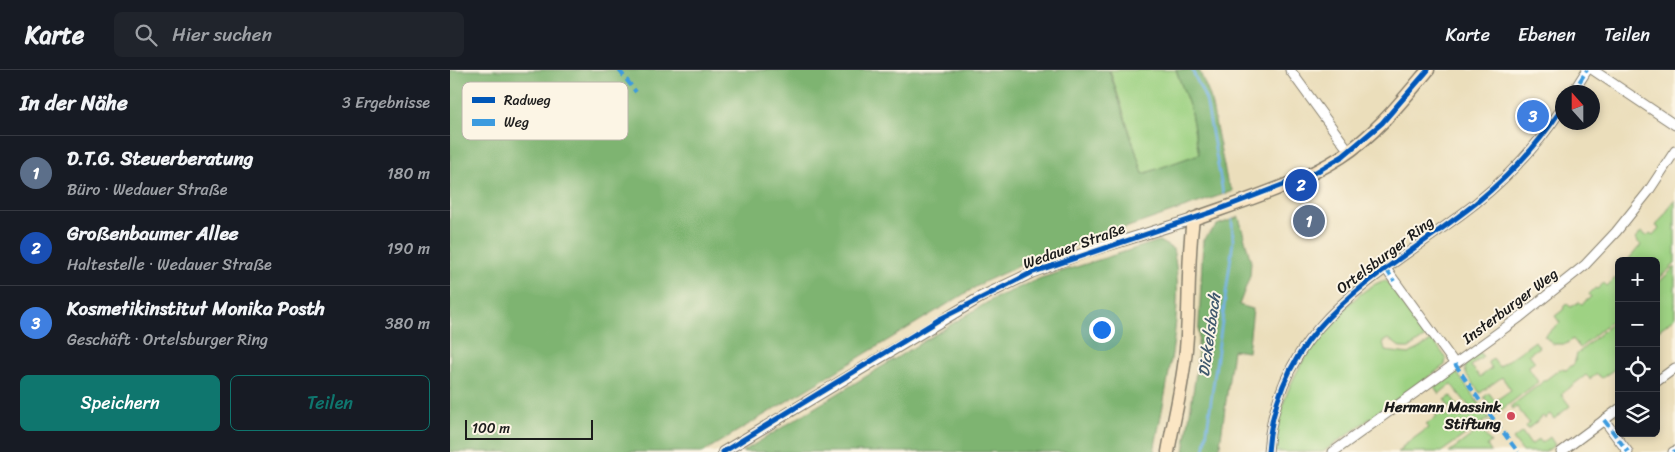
<!DOCTYPE html>
<html lang="de">
<meta charset="utf-8">
<style>
:root{--surface:#171b24;--page:#20242c;--text:#f1f3f6;--muted:#9ea1a6;--line:#363941;--accent:#0f766e}
body{margin:0;font-family:Sriracha,sans-serif;background:var(--page);color:var(--text)}
.controls{position:absolute;right:15px;bottom:15px;display:grid;overflow:hidden;border-radius:8px;box-shadow:0 2px 8px #0003}
.controls button{width:45px;height:45px;display:grid;place-items:center;padding:0;border:0;border-bottom:1px solid var(--line);background:var(--surface);color:var(--text);font:25px sans-serif}
.compass{position:absolute;left:1105px;top:15px;width:45px;height:45px;border-radius:50%;background:var(--surface);box-shadow:0 2px 8px #0003;rotate:339deg}
.scale{position:absolute;left:15px;bottom:12px;width:128px;box-sizing:border-box;padding-left:5px;border:2px solid #1c1c1c;border-top:0;font-size:14px;line-height:18px;white-space:nowrap;color:#1c1c1c;-webkit-text-stroke:4px #fcf5e5;paint-order:stroke}
.you{position:absolute;left:651px;top:259px;width:18px;height:18px;margin:-12px;border:4px solid #fff;border-radius:50%;background:#1a73e8;box-shadow:0 0 0 8px #1a73e833}
.badge{display:grid;place-items:center;width:32px;height:32px;border-radius:50%;background:var(--accent);color:#fff;font-size:16px;font-weight:700}
.pin{position:absolute;translate:-50% -50%;border:2px solid #fff;box-shadow:0 1px 5px #0006}
.list{margin:0;padding:0;list-style:none}
h2{display:flex;justify-content:space-between;align-items:center;height:65px;margin:0;padding:0 20px;font-size:21px}
h2 small{font-size:16px;font-weight:400;color:var(--muted)}
.list li{display:grid;grid-template-columns:32px 1fr auto;gap:15px;align-items:center;box-sizing:border-box;height:75px;padding:0 20px;border-top:1px solid var(--line)}
.list b{display:block;font-size:19px;white-space:nowrap}
.list p{margin:0;font-size:16px;white-space:nowrap;color:var(--muted)}
.list em{font-size:16px;font-style:normal;color:var(--muted)}
.actions{display:flex;gap:10px;padding:15px 20px}
.actions a{flex:1;padding:11px 0;border:1px solid var(--accent);border-radius:8px;text-align:center;font-size:18px;color:var(--accent)}
.actions .main{background:var(--accent);color:#fff}
.icon{flex:none;width:28px;height:28px;fill:none;stroke:currentColor;stroke-width:2;stroke-linecap:round;stroke-linejoin:round}
.map{position:relative;flex:none;width:1225px;height:382px;overflow:hidden}
header{display:flex;align-items:center;gap:30px;box-sizing:border-box;height:70px;padding:0 25px;background:var(--surface);border-bottom:1px solid var(--line)}
header strong{font-size:24px}
nav{display:flex;gap:28px;margin-inline-start:auto;font-size:18px}
.search{width:350px;height:45px;background:var(--page);display:flex;align-items:center;gap:12px;box-sizing:border-box;padding:0 18px;border-radius:8px;color:var(--muted);font-size:19px}
main{display:flex}
aside{flex:1;background:var(--surface)}
.map>svg:first-child{display:block}
.green{fill:#9ed283;stroke:#5d7750}
.forest{fill:#7eb471;stroke:#4d6846}
.lines{fill:none;stroke-linecap:round;stroke-linejoin:round}
.stream{stroke:#74b3e7;stroke-width:2.5}
.minor-casing{stroke:#847d6c;stroke-width:11}
.tertiary-casing{stroke:#847d6c;stroke-width:12}
.secondary-casing{stroke:#847d6c;stroke-width:15}
.minor{stroke:#fff;stroke-width:9}
.tertiary{stroke:#fff;stroke-width:10}
.secondary{stroke:#fbe6c4;stroke-width:12}
.quiet{stroke:#3c9bdf;stroke-width:4;stroke-dasharray:8 4;stroke-linecap:butt}
.cycleway-casing{stroke:#fcf5e5;stroke-width:8}
.cycleway{stroke:#0057b8;stroke-width:5}
.poi-dot{fill:#d1495b;stroke:#fcf5e5;stroke-width:2}
.labels{text-anchor:middle;dominant-baseline:central;stroke-width:4;stroke-linejoin:round;paint-order:stroke}
.street-label{font-size:15px;fill:#1c1c1c;stroke:#fcf5e5}
.poi-label{font-size:15px;font-weight:bold;fill:#1c1c1c;stroke:#fcf5e5;text-anchor:end}
.water-label{font-size:16px;font-style:italic;fill:#3f586d;stroke:#fcf5e5}
.key{fill:#fcf5e5;stroke:#b9b4a9;stroke-width:1}
.key-label{font-size:14px;fill:#1c1c1c}
</style>
<header>
<strong>Karte</strong>
<div class="search"><svg class="icon" aria-label="search" viewBox="0 0 24 24"><circle cx="10" cy="10" r="6"/><path d="M15 15l6 6"/></svg>Hier suchen</div>
<nav><a>Karte</a><a>Ebenen</a><a>Teilen</a></nav>
</header>
<main>
<aside>
<h2>In der Nähe<small>3 Ergebnisse</small></h2>
<ul class="list">
<li><span class="badge" style="background:#5c6f8a">1</span><div><b>D.T.G. Steuerberatung</b><p>Büro · Wedauer Straße</p></div><em>180 m</em></li>
<li><span class="badge" style="background:#1a4fb4">2</span><div><b>Großenbaumer Allee</b><p>Haltestelle · Wedauer Straße</p></div><em>190 m</em></li>
<li><span class="badge" style="background:#3f7fe0">3</span><div><b>Kosmetikinstitut Monika Posth</b><p>Geschäft · Ortelsburger Ring</p></div><em>380 m</em></li>
</ul>
<div class="actions"><a class="main">Speichern</a><a>Teilen</a></div>
</aside>
<div class="map">
<svg width="1225" height="382" viewBox="0 0 1225 382">
<rect width="100%" height="100%" fill="#fcf5e5"/>
<filter id="ink" filterUnits="userSpaceOnUse"><feTurbulence type="fractalNoise" baseFrequency=".02" numOctaves="2"/><feDisplacementMap in="SourceGraphic" scale="10" xChannelSelector="R" yChannelSelector="G"/><feConvolveMatrix kernelMatrix="1 2 1 2 8 2 1 2 1" color-interpolation-filters="sRGB"/></filter>
<filter id="wash" filterUnits="userSpaceOnUse"><feTurbulence type="fractalNoise" baseFrequency=".0096" numOctaves="4" result="noise"/><feDisplacementMap in="SourceGraphic" scale="20" xChannelSelector="R" yChannelSelector="G"/><feGaussianBlur stdDeviation="1.12" result="paint"/><feColorMatrix in="noise" values="0 0 0 0 0 0 0 0 0 0 0 0 0 0 0 0 0 1.4 0 .05"/><feComposite in="paint" operator="in"/></filter>
<g filter="url(#wash)">
<rect width="100%" height="100%" fill="#ebdebb"/>
<g class="green">
<polygon points="660,0 726,0 740,38 749,84 693,104"/>
<polygon points="1225,130 1225,194 1206,211 1206,191 1177,191 1191,175 1185,169 1191,162 1197,166 1200,163 1203,165 1209,158 1206,156"/>
<polygon points="1225,197 1225,248 1206,262 1206,215"/>
<polygon points="1165,208 1169,212 1169,223 1166,226 1169,230 1169,244 1130,278 1123,269 1116,274 1103,274 1094,266 1110,253 1105,246 1113,240 1114,236 1117,234 1121,237 1129,232 1132,234 1141,227 1139,224 1145,218 1147,219 1154,213 1157,216"/>
<path d="M 936,210 L 977,266 L 959,278 L 951,278 L 939,269 L 933,272 L 935,281 L 959,284 L 983,270 L 996,288 L 995,295 L 873,382 L 823,382 C 828,325 857,274 898,235 C 909,225 921,214 936,210 Z"/>
<polygon points="1169,247 1169,296 1152,308 1147,304 1140,309 1136,305 1111,324 1120,336 1104,349 1100,344 1095,348 1093,346 1078,359 1076,356 1079,353 1067,337 1063,339 1061,336 1110,299 1116,300 1124,294 1127,284"/>
<path d="M 1085,271 L 1089,277 L 1079,284 L 1085,292 L 1078,297 L 1088,312 L 1046,344 L 1034,327 L 1039,323 L 1045,331 L 1061,320 L 1052,307 L 1030,323 C 1016,303 1005,298 1030,282 L 1033,287 L 1021,296 L 1030,307 L 1042,298 L 1038,292 L 1043,289 L 1049,297 Z"/>
<polygon points="1005,300 1039,348 991,382 948,382 953,379 952,377 978,358 976,355 987,346 982,339 989,334 997,346 1002,342 995,330 1001,326 1010,339 1008,341 1012,347 1022,340 1001,314 989,324 983,315"/>
<polygon points="1041,351 1046,357 1035,365 1041,372 1037,375 1041,382 999,382"/>
<polygon points="1072,362 1081,375 1089,369 1092,373 1100,367 1105,375 1095,382 1073,382 1063,369"/>
</g>
<g class="forest">
<polygon points="0,0 659,0 693,104 749,84 740,38 726,0 749,0 760,26 777,111 783,121 582,190 534,212 253,382 0,382"/>
<polygon points="789,147 801,192 800,206 789,235 803,239 798,282 783,280 769,382 734,382 747,296 753,170 767,155"/>
<path d="M 709,171 L 723,179 C 737,233 714,327 704,382 L 292,382 L 543,229 L 591,208 Z"/>
</g>
<g class="lines">
<g class="stream">
<polyline points="742,0 756,30 773,123"/>
<polyline points="754,382 783,172 782,150"/>
</g>
</g>
</g>
<g filter="url(#ink)">
<g class="lines">
<g class="minor-casing">
<g id="minor">
<polyline points="840,0 899,81"/>
<polyline points="1143,0 1225,55"/>
<polyline points="1123,22 1137,0"/>
<polyline points="936,199 1005,294"/>
<polyline points="1206,312 1225,298"/>
<polyline points="1154,350 1178,382"/>
<path d="M 818,382 C 827,249 935,205 1026,133 C 1059,106 1089,74 1112,38"/>
<polyline points="883,382 1070,247 1135,195 1166,162 1198,122 1225,81"/>
<polyline points="1111,382 1169,339"/>
<polyline points="1223,382 1225,381"/>
</g>
</g>
<g class="tertiary-casing">
<polyline id="tertiary" points="273,382 531,227 581,203 637,182 743,149"/>
</g>
<g class="secondary-casing">
<path id="secondary" d="M 718,382 C 724,348 733,314 736,279 C 740,236 737,192 743,149 C 793,131 847,115 891,87 C 926,64 952,31 978,0"/>
</g>
<use href="#minor" class="minor"/>
<use href="#tertiary" class="tertiary"/>
<use href="#secondary" class="secondary"/>
<g class="quiet">
<polyline points="169,0 186,22"/>
<polyline points="1123,22 1137,0"/>
<polyline points="936,199 944,211"/>
<polyline points="1005,294 1032,334 1068,382"/>
<polyline points="1154,350 1178,382"/>
<polyline points="1223,382 1225,381"/>
</g>
<g class="cycleway-casing">
<g id="cycleway">
<polyline points="273,382 490,249 581,203 762,142 866,102 893,86 932,53 978,0"/>
<path d="M 818,382 C 827,249 935,205 1026,133 C 1059,106 1089,74 1112,38"/>
</g>
</g>
<use href="#cycleway" class="cycleway"/>
</g>
</g>
<circle class="poi-dot" cx="1061" cy="346" r="5"/>
<g class="labels">
<g class="street-label">
<text transform="translate(624 176) rotate(-20)">Wedauer Straße</text>
<text transform="translate(935 185) rotate(-37)">Ortelsburger Ring</text>
<text transform="translate(1060 236) rotate(-37)">Insterburger Weg</text>
</g>
<g class="poi-label">
<text x="1051" y="337">Hermann Massink<tspan x="1051" dy="17">Stiftung</tspan></text>
</g>
<g class="water-label">
<text transform="translate(759 265) rotate(-82)">Dickelsbach</text>
</g>
</g>
<rect x="12" y="12" width="166" height="58" rx="8" class="key"/>
<rect x="22" y="27" width="23" height="6" fill="#0057b8"/>
<rect x="22" y="49" width="23" height="7" fill="#3c9bdf"/>
<g class="key-label">
<text x="54" y="35">Radweg</text>
<text x="54" y="57">Weg</text>
</g>
</svg>
<div class="controls">
<button>+</button>
<button>−</button>
<button><svg class="icon" aria-label="locate" viewBox="0 0 24 24"><circle cx="12" cy="12" r="6"/><path d="M12 2v4M12 18v4M2 12h4M18 12h4"/></svg></button>
<button><svg class="icon" aria-label="layers" viewBox="0 0 24 24"><path d="M12 4l9 5-9 5-9-5zM3 14l9 5 9-5"/></svg></button>
</div>
<svg class="compass" viewBox="-18 -18 36 36"><path d="M0-13l5 13h-10z" fill="#e53935"/><path d="M0 13l5-13h-10z" fill="#9ea1a6"/></svg>
<div class="scale">100 m</div>
<div class="you"></div>
<div class="pin badge" style="left:859px;top:151px;background:#5c6f8a">1</div>
<div class="pin badge" style="left:851px;top:115px;background:#1a4fb4">2</div>
<div class="pin badge" style="left:1083px;top:46px;background:#3f7fe0">3</div>
</div>
</main>
